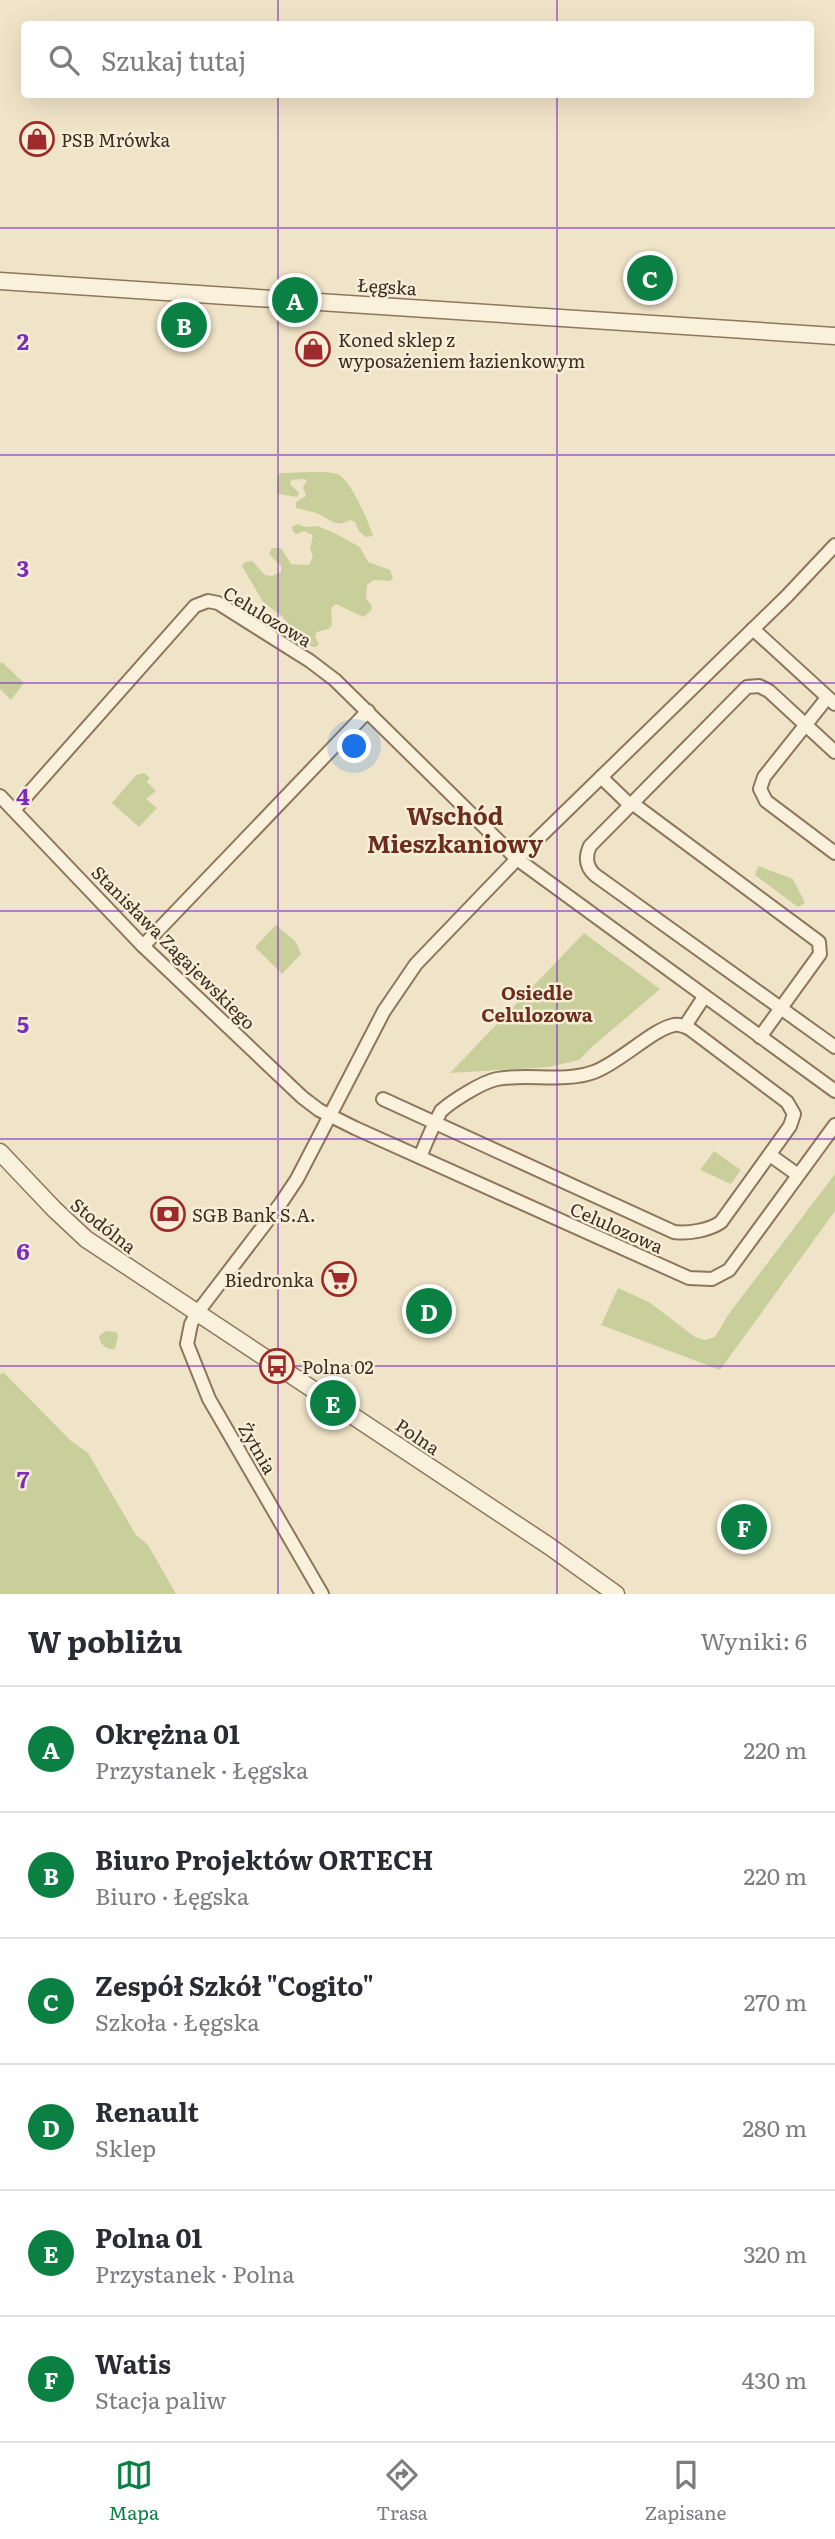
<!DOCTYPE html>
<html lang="pl">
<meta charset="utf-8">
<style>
:root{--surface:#fff;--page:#f2f2f3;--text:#2b2b33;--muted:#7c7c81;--line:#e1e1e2;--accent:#0b8043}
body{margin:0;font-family:Literata,serif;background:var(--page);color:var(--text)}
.you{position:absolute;left:355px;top:747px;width:24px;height:24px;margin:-18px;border:5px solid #fff;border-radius:50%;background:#1a73e8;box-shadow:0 0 0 10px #1a73e833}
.badge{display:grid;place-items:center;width:46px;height:46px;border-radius:50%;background:var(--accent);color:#fff;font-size:23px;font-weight:700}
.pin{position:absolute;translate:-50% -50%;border:4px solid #fff;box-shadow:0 2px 7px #0006}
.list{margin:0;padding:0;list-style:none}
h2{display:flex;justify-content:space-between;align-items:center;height:91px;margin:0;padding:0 28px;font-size:30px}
h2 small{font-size:23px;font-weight:400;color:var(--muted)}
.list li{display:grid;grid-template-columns:46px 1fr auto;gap:21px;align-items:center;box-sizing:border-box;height:126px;padding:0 28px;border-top:2px solid var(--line)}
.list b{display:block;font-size:26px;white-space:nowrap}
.list p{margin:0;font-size:23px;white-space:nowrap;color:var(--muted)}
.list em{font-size:23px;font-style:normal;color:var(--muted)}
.icon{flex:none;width:38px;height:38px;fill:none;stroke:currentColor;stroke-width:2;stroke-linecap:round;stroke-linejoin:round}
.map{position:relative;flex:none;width:835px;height:1594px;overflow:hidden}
.search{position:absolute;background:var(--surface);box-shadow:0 7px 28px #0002;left:21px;right:21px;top:21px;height:77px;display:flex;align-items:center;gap:18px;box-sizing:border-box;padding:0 24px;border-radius:7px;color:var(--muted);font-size:26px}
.sheet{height:847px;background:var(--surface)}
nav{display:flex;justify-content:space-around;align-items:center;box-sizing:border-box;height:98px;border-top:2px solid var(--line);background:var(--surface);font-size:19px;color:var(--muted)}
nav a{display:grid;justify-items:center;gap:4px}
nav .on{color:var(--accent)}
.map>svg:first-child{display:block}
.green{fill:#c9cf9b}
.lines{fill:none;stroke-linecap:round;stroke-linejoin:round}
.minor-casing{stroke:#8d765c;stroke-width:16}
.tertiary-casing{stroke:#8d765c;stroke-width:19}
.minor{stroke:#faf1dc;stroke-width:12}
.tertiary{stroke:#faf1dc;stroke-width:16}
.grid{fill:none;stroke:#7b2cbf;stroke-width:2;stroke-opacity:0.55}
.labels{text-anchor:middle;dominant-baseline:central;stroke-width:5;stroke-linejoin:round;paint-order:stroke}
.poi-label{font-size:18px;fill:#3d2e20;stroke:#f7eed8;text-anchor:start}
.street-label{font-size:18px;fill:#3d2e20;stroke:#f7eed8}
.neighbourhood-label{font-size:19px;font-weight:bold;fill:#6b2e1e;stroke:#f7eed8}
.district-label{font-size:24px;font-weight:bold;fill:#6b2e1e;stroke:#f7eed8}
.grid-label{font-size:23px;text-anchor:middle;font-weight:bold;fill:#7b2cbf;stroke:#f7eed8;stroke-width:5;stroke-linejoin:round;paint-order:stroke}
</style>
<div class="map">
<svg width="835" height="1594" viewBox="0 0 835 1594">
<rect width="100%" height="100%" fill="#f0e4c8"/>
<g class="green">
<path d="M 281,473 C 294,473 327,470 337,474 C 351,479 368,521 373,536 L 366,537 L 359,531 L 355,522 L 350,520 C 337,528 330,520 319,514 C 312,511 303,510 296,508 L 296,502 L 306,496 L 303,487 L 307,481 L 304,479 L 291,480 L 290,484 L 299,493 L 297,497 L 278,494 C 276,489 277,480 278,475 Z"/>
<polygon points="298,524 305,527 318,526 336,534 360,547 368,562 390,570 393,578 390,581 374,580 367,585 366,599 371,604 372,610 363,617 336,604 331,608 332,626 328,629 317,632 315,637 319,644 316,647 312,647 294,632 282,616 263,602 242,566 245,562 252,561 265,575 272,576 281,572 281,566 269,554 272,548 281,548 291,564 309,565 313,555 310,549 313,535 304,531 297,534 293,532 292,527"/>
<polygon points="2,662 24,683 11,700 0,689 0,664"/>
<polygon points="144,773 150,778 147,782 156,791 146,799 157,808 139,827 112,803 136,775"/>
<polygon points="758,866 793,879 805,903 798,907 755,875"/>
<polygon points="276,925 296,942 301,954 282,974 255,947"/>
<polygon points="584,933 660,989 593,1046 579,1060 549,1067 450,1073"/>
<polygon points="714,1151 741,1170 731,1184 700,1170"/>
<polygon points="835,1174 835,1211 720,1370 601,1325 618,1288 649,1302 695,1337 705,1340 715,1337 728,1315"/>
<path d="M 106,1331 L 116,1332 L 118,1336 L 115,1349 C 108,1351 99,1344 99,1336 Z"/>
<polygon points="3,1372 71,1441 88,1453 136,1535 148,1545 176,1594 0,1594 0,1375"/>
</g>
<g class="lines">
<g class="minor-casing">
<g id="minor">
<polyline points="753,629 835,704"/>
<polyline points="827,698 764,777 760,789 766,801 835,853"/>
<path d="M 835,752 L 769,691 L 759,686 L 747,687 L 590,846 C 585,857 586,867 595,875 L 835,1047"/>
<polyline points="601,777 630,805"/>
<polyline points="0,796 143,946 302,1097 319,1110 355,1128 689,1278 712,1279 729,1270 835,1125"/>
<polyline points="632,803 819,942 820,954 760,1037"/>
<polyline points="14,810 195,606 208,601 218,603 310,661 335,680 517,859 835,1091"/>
<polyline points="143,946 368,711"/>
<polyline points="685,1026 704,997"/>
<path d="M 383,1099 L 674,1232 C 688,1234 710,1230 721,1222 L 790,1126 L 794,1114 L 787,1102 L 690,1029 C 684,1026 680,1024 674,1025 C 653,1029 619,1063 594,1072 C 563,1083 529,1073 497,1079 C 482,1082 452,1101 441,1111 C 433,1126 426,1142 420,1157"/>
<polyline points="770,1155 798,1175"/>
<polyline points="322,1594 209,1399 187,1344 191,1324 197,1313 281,1203 297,1179 384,1011 416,964 517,859 787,596 835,545"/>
</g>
</g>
<g class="tertiary-casing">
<g id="tertiary">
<polyline points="0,281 835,336"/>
<polyline points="0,1152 54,1209 86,1239 549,1546 616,1594"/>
</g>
</g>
<use href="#minor" class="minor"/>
<use href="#tertiary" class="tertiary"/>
</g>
<path class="grid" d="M 278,0 L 278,24M 557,0 L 557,24M 278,94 L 278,1594M 557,94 L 557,1594M 0,228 L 835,228M 0,455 L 835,455M 0,683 L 835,683M 0,911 L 835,911M 0,1139 L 835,1139M 0,1366 L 835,1366"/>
<defs>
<g id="shop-ring" transform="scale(1.75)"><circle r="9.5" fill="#f7eed8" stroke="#9e2a2b" stroke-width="1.5"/><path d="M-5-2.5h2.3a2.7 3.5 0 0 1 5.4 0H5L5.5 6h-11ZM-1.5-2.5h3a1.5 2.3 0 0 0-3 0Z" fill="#9e2a2b"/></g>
<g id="bank-ring" transform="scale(1.75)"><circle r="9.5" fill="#f7eed8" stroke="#9e2a2b" stroke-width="1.5"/><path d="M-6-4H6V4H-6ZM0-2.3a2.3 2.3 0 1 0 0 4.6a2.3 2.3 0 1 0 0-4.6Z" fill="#9e2a2b"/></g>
<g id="supermarket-ring" transform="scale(1.75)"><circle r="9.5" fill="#f7eed8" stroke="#9e2a2b" stroke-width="1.5"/><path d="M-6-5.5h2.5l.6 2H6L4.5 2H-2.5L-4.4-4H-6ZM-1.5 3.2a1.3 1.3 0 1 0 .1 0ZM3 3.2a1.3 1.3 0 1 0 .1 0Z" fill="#9e2a2b"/></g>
<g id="bus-ring" transform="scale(1.75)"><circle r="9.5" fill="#f7eed8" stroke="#9e2a2b" stroke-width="1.5"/><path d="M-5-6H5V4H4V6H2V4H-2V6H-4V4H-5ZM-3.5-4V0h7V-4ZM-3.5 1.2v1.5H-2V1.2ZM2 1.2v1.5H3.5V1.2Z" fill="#9e2a2b"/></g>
</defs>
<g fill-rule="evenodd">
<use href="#shop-ring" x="37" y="139"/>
<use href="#shop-ring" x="313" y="349"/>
<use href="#bank-ring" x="168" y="1214"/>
<use href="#supermarket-ring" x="339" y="1279"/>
<use href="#bus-ring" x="277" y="1366"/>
</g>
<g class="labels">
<g class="poi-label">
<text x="61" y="139">PSB Mrówka</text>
<text x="338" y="339">Koned sklep z<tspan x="338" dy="21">wyposażeniem łazienkowym</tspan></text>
<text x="192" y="1214">SGB Bank S.A.</text>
<text x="314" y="1279" text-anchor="end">Biedronka</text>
<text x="302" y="1366">Polna 02</text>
</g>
<g class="street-label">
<text transform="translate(387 286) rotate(4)">Łęgska</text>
<text transform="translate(268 616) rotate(31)">Celulozowa</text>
<text transform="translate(174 947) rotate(45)">Stanisława Zagajewskiego</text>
<text transform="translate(104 1225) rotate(38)">Stodólna</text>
<text transform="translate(617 1227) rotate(24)">Celulozowa</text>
<text transform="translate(418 1436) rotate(34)">Polna</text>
<text transform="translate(258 1448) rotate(60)">Żytnia</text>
</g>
<g class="neighbourhood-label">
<text x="537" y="992">Osiedle<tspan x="537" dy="22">Celulozowa</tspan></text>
</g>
<g class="district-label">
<text x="455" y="814">Wschód<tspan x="455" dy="28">Mieszkaniowy</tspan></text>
</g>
</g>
<g class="grid-label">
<text x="23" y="350">2</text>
<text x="23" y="577">3</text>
<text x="23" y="805">4</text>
<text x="23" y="1033">5</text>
<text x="23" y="1260">6</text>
<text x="23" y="1488">7</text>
</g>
</svg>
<div class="you"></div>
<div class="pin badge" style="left:295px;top:300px">A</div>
<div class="pin badge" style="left:184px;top:325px">B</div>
<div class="pin badge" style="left:650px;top:278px">C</div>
<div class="pin badge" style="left:429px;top:1311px">D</div>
<div class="pin badge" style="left:333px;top:1403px">E</div>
<div class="pin badge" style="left:744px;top:1527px">F</div>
<div class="search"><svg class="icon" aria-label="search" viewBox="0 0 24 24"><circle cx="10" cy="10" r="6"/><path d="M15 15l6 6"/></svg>Szukaj tutaj</div>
</div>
<section class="sheet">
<h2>W pobliżu<small>Wyniki: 6</small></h2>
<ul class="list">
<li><span class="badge">A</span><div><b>Okrężna 01</b><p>Przystanek · Łęgska</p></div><em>220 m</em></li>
<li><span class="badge">B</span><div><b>Biuro Projektów ORTECH</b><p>Biuro · Łęgska</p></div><em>220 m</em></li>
<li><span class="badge">C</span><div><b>Zespół Szkół &quot;Cogito&quot;</b><p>Szkoła · Łęgska</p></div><em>270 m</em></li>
<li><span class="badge">D</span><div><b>Renault</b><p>Sklep</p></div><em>280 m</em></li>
<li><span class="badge">E</span><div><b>Polna 01</b><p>Przystanek · Polna</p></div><em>320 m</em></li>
<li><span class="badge">F</span><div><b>Watis</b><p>Stacja paliw</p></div><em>430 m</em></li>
</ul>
</section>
<nav>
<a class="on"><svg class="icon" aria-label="map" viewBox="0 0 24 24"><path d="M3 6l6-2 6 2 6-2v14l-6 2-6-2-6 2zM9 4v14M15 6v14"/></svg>Mapa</a>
<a><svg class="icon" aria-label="directions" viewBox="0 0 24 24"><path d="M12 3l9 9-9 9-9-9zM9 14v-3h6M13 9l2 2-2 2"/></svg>Trasa</a>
<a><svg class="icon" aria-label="saved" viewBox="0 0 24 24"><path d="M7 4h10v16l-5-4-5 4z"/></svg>Zapisane</a>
</nav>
